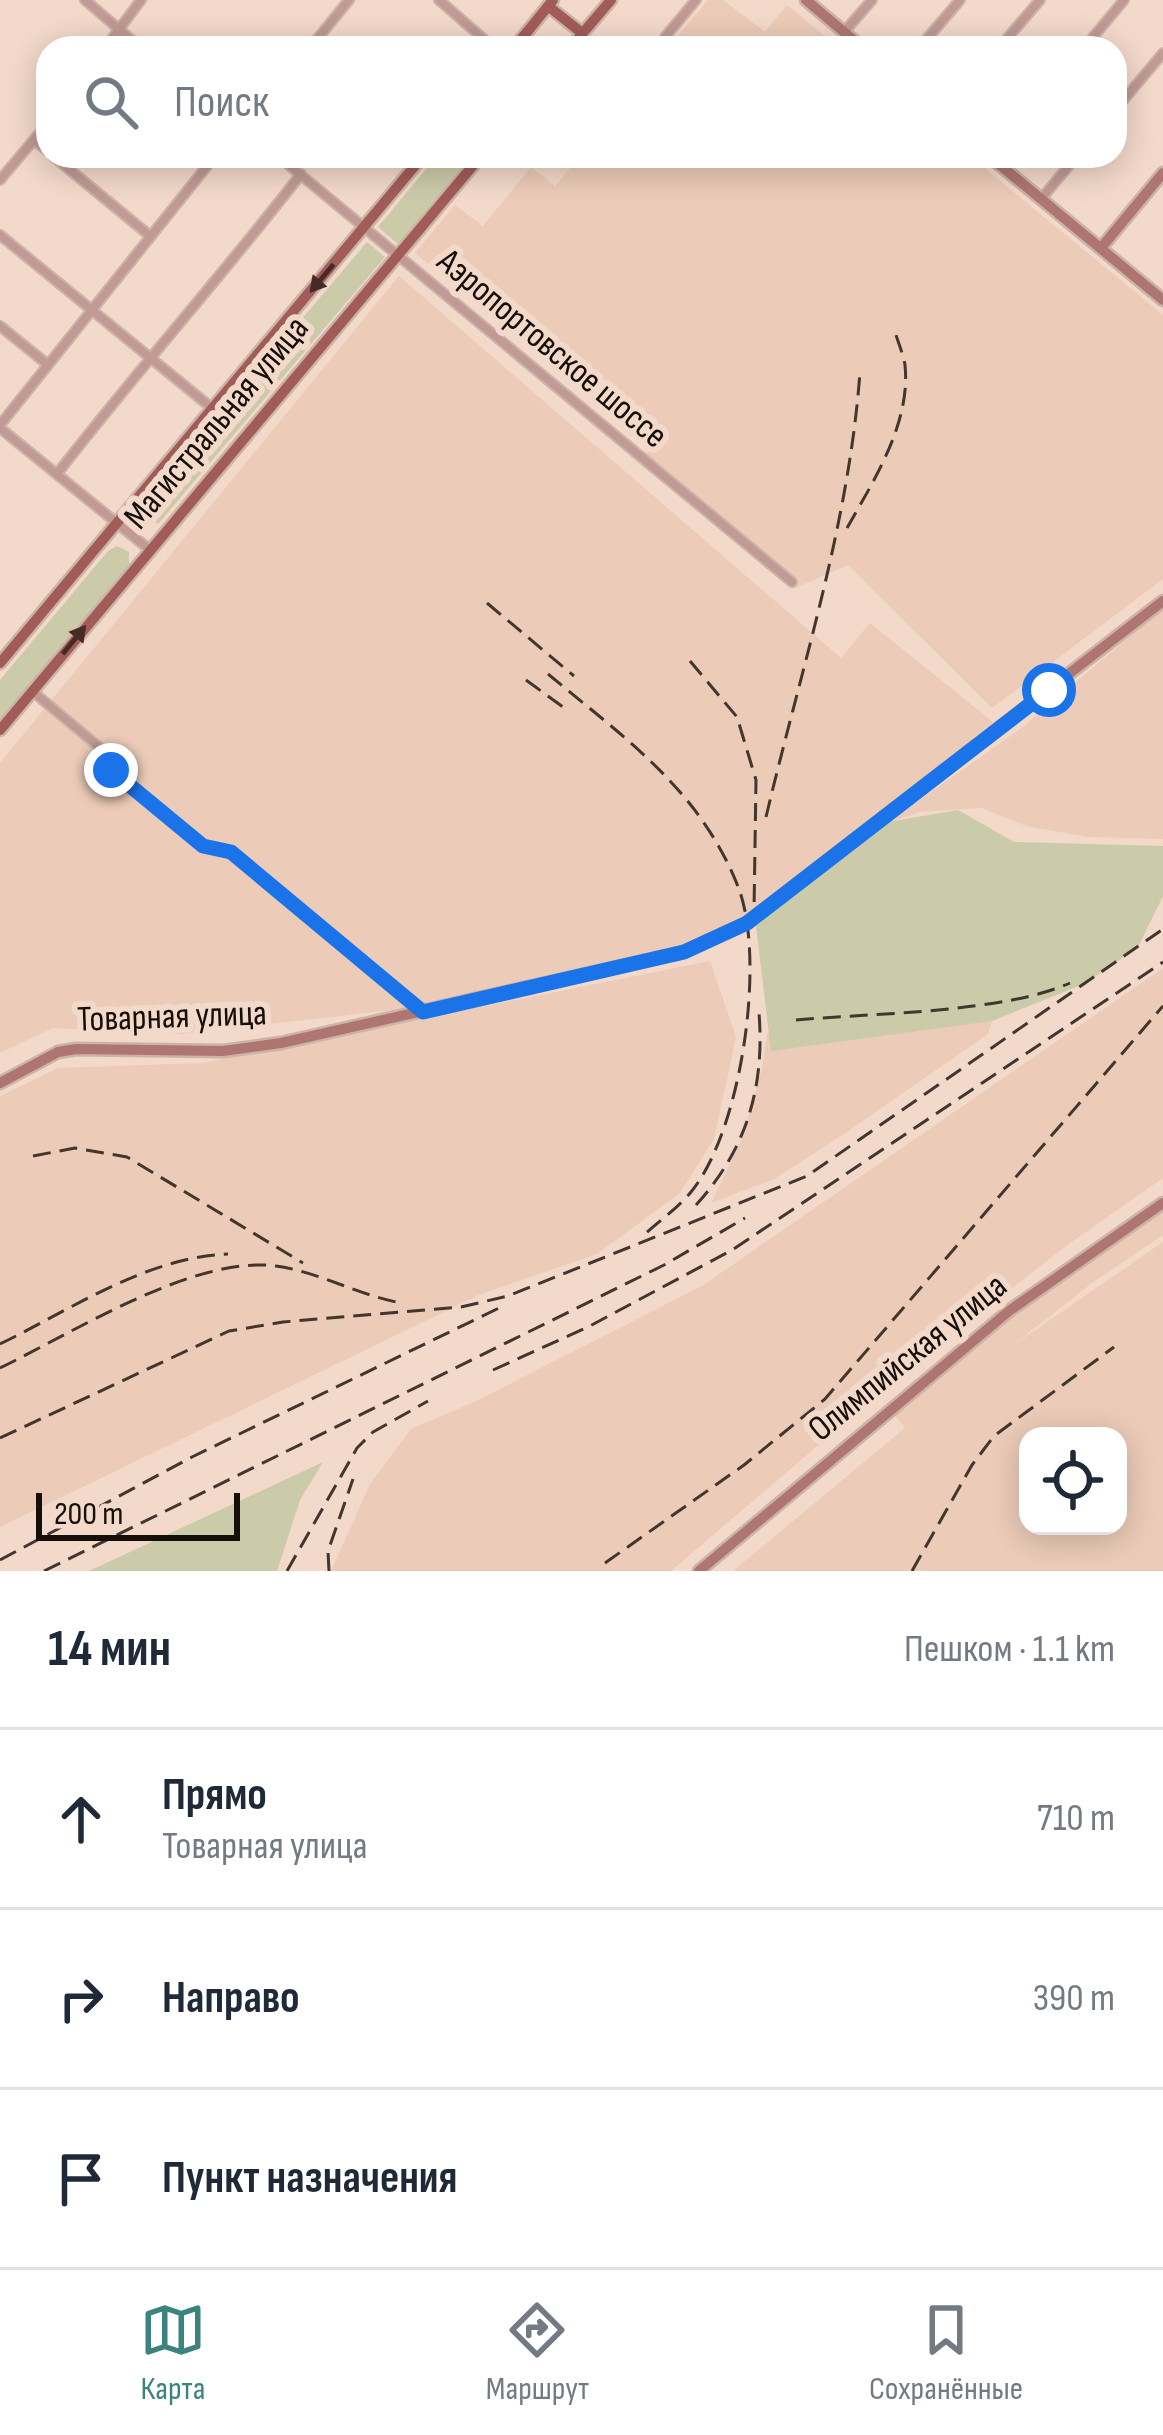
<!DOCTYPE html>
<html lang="ru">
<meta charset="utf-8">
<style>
:root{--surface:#fff;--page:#f6f6f7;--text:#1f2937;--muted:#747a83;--line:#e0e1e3;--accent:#3b837e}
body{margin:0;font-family:"Sofia Sans Condensed",sans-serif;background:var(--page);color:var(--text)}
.controls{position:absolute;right:36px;bottom:36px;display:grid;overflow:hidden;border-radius:24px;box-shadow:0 6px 30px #0003}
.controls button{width:108px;height:108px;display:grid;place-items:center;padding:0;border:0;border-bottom:3px solid var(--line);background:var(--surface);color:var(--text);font:60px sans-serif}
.scale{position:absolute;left:36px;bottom:30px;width:204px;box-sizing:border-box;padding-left:12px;border:6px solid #160e09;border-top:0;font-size:33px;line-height:42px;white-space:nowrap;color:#160e09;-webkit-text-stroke:9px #f3d9ca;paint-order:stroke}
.stop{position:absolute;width:36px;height:36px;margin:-27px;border:9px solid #1a73e8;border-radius:50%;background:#fff}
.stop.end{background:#1a73e8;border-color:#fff;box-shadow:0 3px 12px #0008}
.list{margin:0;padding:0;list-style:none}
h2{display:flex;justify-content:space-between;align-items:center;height:156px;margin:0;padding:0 48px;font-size:51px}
h2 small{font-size:39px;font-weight:400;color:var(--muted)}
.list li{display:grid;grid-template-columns:78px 1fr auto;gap:36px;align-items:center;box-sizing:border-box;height:180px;padding:0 48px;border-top:3px solid var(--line)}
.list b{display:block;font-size:45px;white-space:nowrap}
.list p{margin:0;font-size:39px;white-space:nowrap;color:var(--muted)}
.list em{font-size:39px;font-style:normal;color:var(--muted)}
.icon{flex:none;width:66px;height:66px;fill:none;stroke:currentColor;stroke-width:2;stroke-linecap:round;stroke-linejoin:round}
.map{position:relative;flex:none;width:1163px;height:1571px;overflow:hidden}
.search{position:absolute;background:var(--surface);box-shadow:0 6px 30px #0003;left:36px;right:36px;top:36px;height:132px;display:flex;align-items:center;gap:30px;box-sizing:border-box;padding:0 42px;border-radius:36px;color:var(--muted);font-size:45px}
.sheet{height:696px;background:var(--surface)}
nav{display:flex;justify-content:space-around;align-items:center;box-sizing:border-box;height:168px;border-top:3px solid var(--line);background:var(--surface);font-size:33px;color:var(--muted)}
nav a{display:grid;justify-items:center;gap:6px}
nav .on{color:var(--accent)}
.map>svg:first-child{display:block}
.built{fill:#eccbb8;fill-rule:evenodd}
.green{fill:#cbcbaa}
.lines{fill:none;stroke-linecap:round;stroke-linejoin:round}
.street-casing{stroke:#cbb4a7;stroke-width:12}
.secondary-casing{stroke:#cbb4a7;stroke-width:15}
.primary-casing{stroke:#cbb4a7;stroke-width:15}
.street{stroke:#c19995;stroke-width:8}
.secondary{stroke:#af7671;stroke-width:10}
.primary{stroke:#a25c58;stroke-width:10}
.rail{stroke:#42362f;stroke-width:3;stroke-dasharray:18 9;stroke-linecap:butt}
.oneway{fill:#472925}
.route{stroke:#1a73e8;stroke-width:15}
.labels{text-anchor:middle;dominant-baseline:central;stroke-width:12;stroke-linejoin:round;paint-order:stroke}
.street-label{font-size:36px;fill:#160e09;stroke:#f3d9ca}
</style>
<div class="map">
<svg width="1163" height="1571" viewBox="0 0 1163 1571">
<rect width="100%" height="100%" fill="#f3d9ca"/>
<g class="built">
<polygon points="708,0 723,0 765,32 787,5 839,48 668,48"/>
<polygon points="580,156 970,156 1163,315 1163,579 992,708 848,565 793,589 640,464 651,447 630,422 415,253 455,205 483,226 531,167 555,186"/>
<polygon points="399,276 841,658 870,623 993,722 741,922 683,948 393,1010 181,1034 53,1028 0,1053 0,763"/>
<polygon points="1163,608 1163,839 1088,837 1026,826 982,808 919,812 887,823 1023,727"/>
<polygon points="710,961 736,1037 714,1139 680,1193 597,1254 481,1294 0,1527 0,1096 58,1068 202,1063"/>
<polygon points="1163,968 1163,1178 1066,1246 897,1378 671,1571 331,1571 370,1484 411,1429 474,1402 702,1286"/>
<polygon points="994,1015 988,1034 841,1136 774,1179 711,1203 742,1139 762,1069 767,1033 885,1018"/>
<path d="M 1163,1206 L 1163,1235 L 1092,1283 L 1012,1346 L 1163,1242 L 1163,1571 L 733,1571 L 905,1428 L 893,1413 L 969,1348 ZM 1028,1436 L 1118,1436 L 1118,1526 L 1028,1526 Z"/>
</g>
<g class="green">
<polygon points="437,156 471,156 398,244 378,227"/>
<polygon points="367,242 385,257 158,524 141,509"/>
<polygon points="117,546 129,552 129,565 0,719 0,680 108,551"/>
<polygon points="958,810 1014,842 1163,846 1163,896 1138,947 1086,983 992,1021 771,1051 755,918 876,824"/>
<polygon points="323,1462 300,1500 277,1571 89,1571"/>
</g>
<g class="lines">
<g class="street-casing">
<g id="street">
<polyline points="85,0 141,48"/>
<polyline points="439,0 494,48"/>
<polyline points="844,32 872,0"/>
<polyline points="665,37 696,0"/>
<polyline points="105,48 141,0"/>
<polyline points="310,48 349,0"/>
<polyline points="919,48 960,0"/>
<polyline points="999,48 1040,0"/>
<polyline points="1084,48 1124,0"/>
<polyline points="1115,110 1163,53"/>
<polyline points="34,140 48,151"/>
<polyline points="53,156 149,235"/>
<polyline points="278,156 792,582"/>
<polyline points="0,180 48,123"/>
<polyline points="1041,199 1077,156"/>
<polyline points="0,235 213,409"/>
<polyline points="0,326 47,364"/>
<polyline points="0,425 215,156"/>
<polyline points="0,428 150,550"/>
<path d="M 57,474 C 136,372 222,276 301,174"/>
<polyline points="32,691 98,746 111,770 203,846 231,852 422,1012"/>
</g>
</g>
<g class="secondary-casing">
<g id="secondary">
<polyline points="806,0 863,48"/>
<polyline points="989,156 1163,300"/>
<polyline points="1101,248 1163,173"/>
<polyline points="0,1083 58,1052 76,1049 223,1051 281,1043 684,952 747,923 1163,601"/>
<polyline points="699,1571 1009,1311 1163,1203"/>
</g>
</g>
<g class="primary-casing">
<g id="primary">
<polyline points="548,6 582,33"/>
<polyline points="514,48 553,0"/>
<polyline points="570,48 611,0"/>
<polyline points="0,663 423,156"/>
<polyline points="0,730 481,156"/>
</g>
</g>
<use href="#street" class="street"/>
<use href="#secondary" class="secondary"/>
<use href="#primary" class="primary"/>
<g class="rail">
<path d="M 847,528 C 874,480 911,423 905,365 C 903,353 897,340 894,328"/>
<polyline points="487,603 574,676"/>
<polyline points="690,661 737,717 756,780 754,911"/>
<path d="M 548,674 C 597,715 650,754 690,804 C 710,829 729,861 740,892 C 765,966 741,1131 691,1192 C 678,1208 659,1221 644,1235"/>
<polyline points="526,680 563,707"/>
<path d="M 766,817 C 801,669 849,524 860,372"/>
<path d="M 796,1020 C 872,1013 1003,1013 1070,983"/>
<polyline points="33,1156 75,1148 127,1157 303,1263"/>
<path d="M 696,1205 C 746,1150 765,1088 759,1013"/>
<path d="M 0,1344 C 72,1309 147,1257 228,1254"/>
<path d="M 0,1368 C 74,1332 195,1255 276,1266 C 319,1272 358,1295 401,1303"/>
<polyline points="493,1370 588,1327 732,1250 1163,962"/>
<polyline points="0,1438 229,1331 283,1322 461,1307 508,1296 807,1176 1163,929"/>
<polyline points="0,1560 192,1457 499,1308"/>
<polyline points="605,1563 744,1465 825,1399 1163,1006"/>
<polyline points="44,1571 664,1265 745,1218"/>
<polyline points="287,1571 357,1448 373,1432 428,1401"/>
<polyline points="329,1571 328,1551 353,1479"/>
<polyline points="912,1571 972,1465 994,1436 1114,1347"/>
</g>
</g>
<defs><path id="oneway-solid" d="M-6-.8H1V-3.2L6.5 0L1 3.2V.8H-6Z" transform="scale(3)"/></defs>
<g class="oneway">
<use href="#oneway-solid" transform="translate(322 278) rotate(130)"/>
<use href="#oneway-solid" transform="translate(74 640) rotate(-51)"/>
</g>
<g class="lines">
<polyline class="route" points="111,770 203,846 231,852 423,1012 684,952 747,923 1049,690"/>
</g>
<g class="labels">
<g class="street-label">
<text transform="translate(552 349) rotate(40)">Аэропортовское шоссе</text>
<text transform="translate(217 423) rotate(-50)">Магистральная улица</text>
<text transform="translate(172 1017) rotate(-2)">Товарная улица</text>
<text transform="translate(908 1358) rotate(-39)">Олимпийская улица</text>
</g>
</g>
</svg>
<div class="controls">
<button><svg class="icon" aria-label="locate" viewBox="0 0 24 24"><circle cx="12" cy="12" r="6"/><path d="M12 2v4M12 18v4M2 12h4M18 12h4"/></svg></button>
</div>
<div class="scale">200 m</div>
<div class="stop" style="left:1049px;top:690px"></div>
<div class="stop end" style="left:111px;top:770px"></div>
<div class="search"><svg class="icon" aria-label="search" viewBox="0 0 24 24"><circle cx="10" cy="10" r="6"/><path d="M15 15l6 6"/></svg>Поиск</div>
</div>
<section class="sheet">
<h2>14 мин<small>Пешком · 1.1 km</small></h2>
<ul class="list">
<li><svg class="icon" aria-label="ahead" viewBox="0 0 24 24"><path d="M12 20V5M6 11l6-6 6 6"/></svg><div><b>Прямо</b><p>Товарная улица</p></div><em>710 m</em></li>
<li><svg class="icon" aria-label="right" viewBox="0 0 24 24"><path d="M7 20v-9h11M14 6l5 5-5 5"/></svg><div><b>Направо</b></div><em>390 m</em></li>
<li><svg class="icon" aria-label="arrive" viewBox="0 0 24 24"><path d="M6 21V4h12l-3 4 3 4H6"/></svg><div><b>Пункт назначения</b></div></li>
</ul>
</section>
<nav>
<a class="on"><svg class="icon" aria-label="map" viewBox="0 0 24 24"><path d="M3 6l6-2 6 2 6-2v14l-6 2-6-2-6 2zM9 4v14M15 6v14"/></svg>Карта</a>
<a><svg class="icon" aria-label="directions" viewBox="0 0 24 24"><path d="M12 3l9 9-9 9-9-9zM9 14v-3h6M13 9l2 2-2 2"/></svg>Маршрут</a>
<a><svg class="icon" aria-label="saved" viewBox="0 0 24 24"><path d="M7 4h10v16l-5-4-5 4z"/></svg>Сохранённые</a>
</nav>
